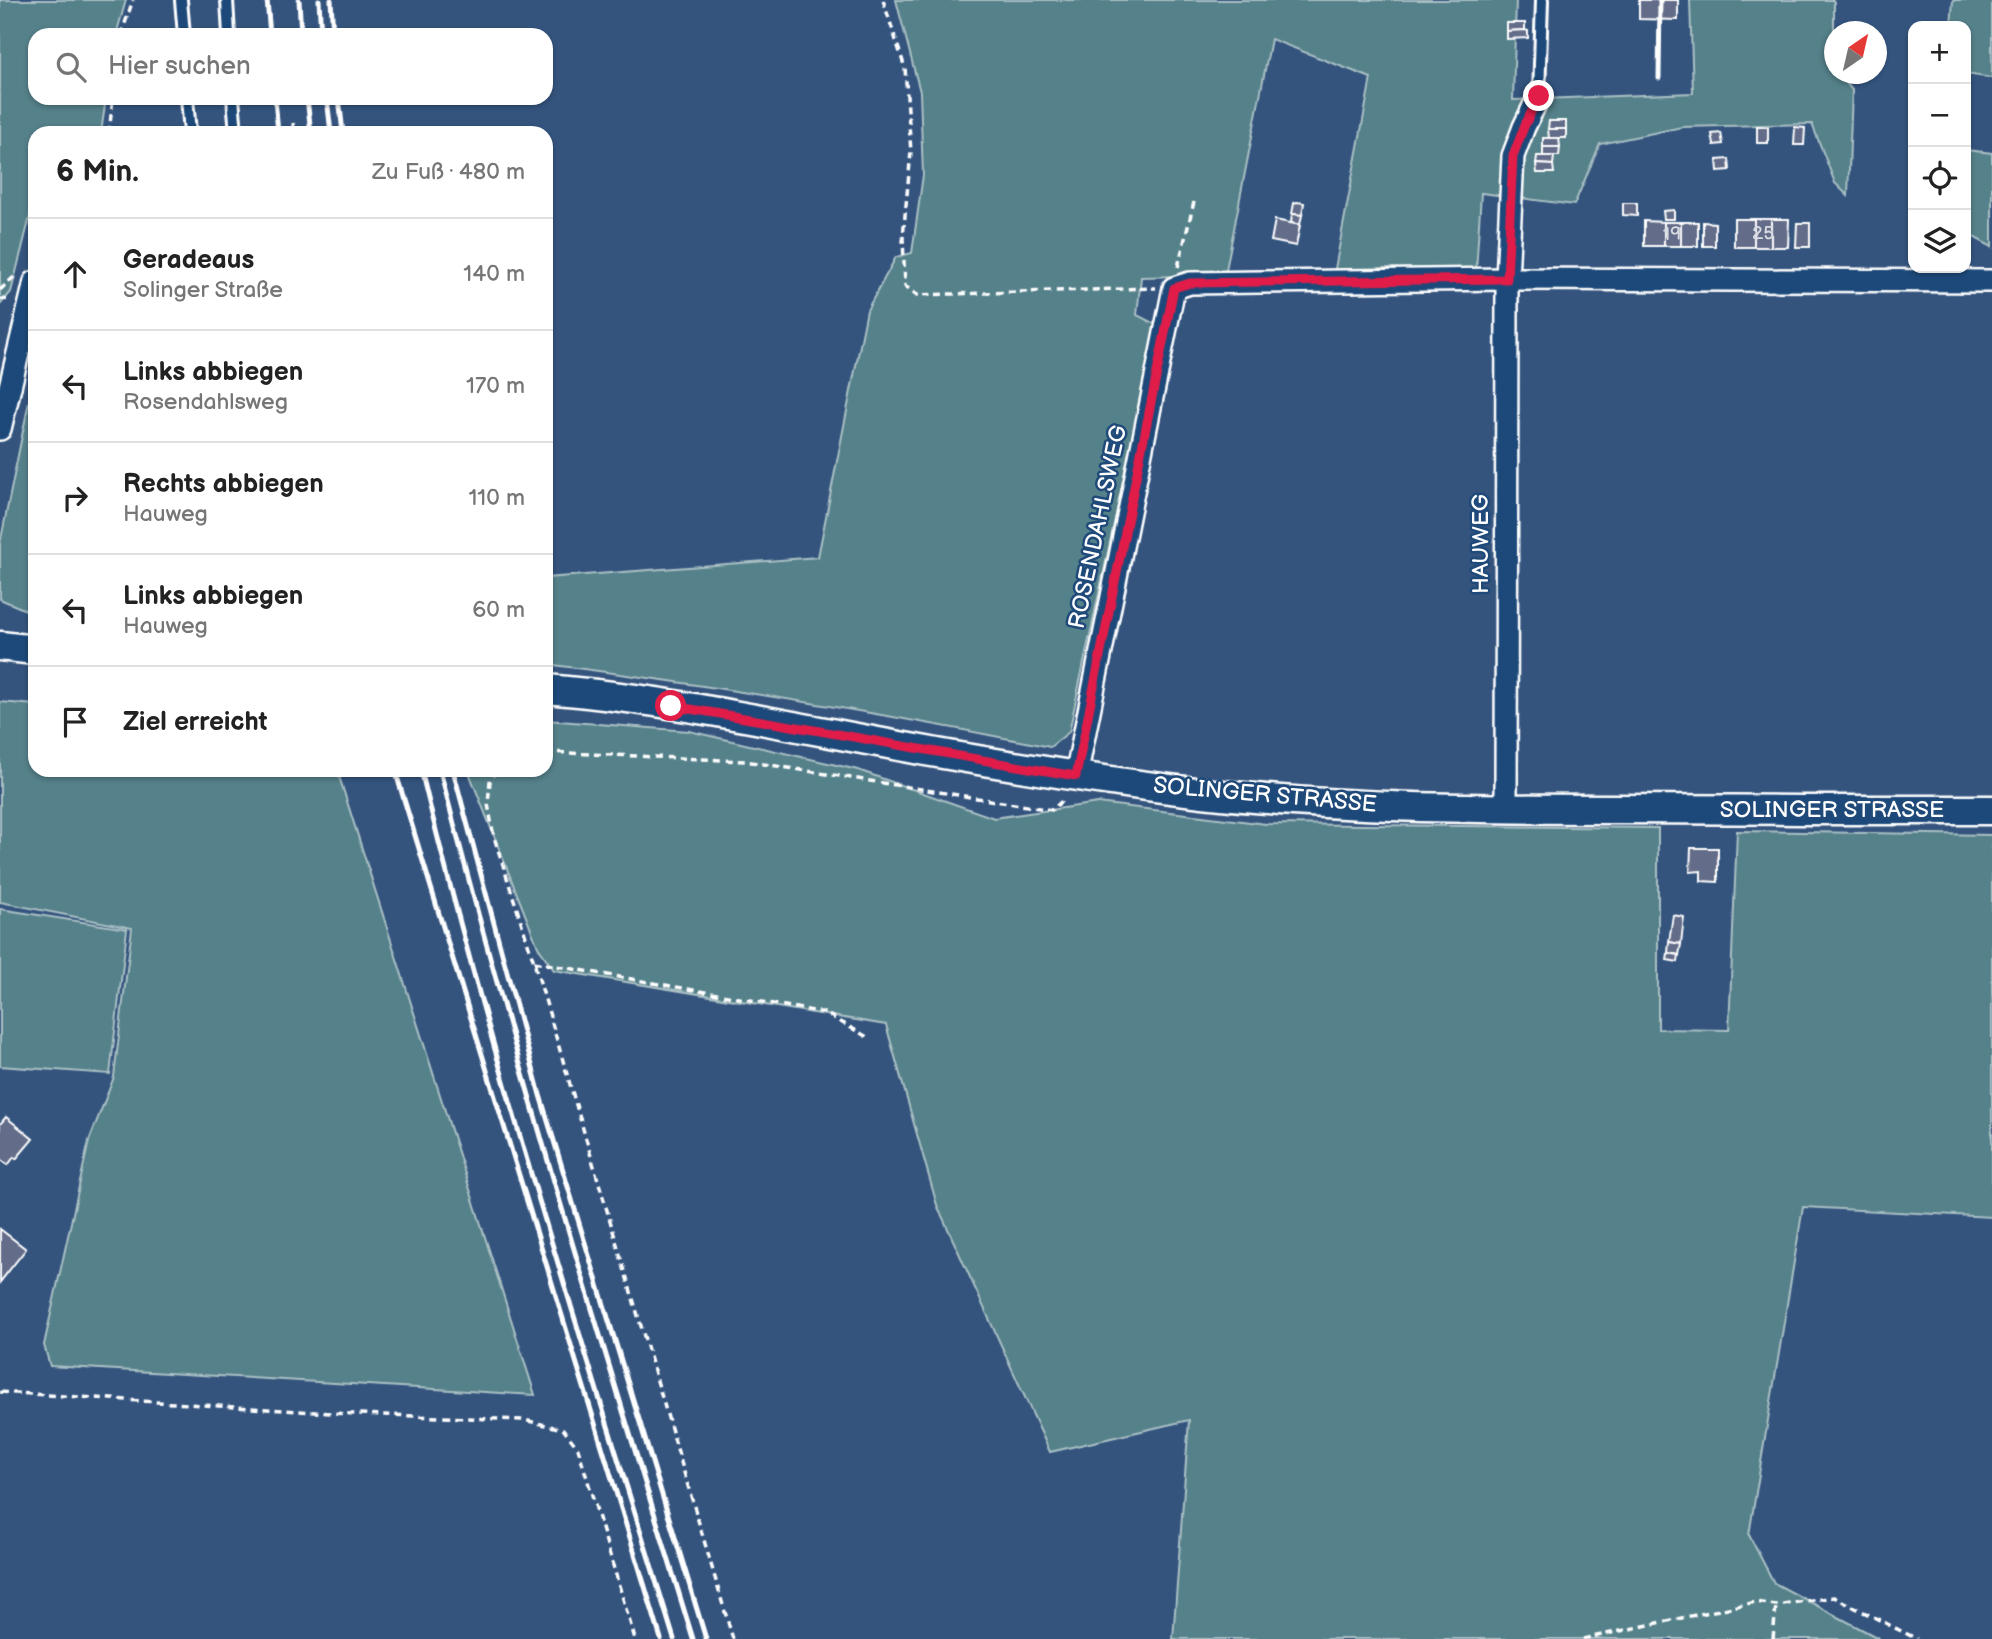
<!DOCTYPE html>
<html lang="de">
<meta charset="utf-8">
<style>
:root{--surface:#fff;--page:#f2f2f2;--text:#222;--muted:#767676;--line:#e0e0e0}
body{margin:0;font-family:"Balsamiq Sans",sans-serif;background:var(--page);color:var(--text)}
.controls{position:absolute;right:21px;top:21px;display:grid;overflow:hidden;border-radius:14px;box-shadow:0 2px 5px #0004}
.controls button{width:63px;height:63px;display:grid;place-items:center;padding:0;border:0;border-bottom:2px solid var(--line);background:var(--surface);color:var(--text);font:35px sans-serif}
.compass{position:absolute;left:1824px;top:21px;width:63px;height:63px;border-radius:50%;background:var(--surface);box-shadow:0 2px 5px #0004;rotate:34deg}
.stop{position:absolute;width:21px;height:21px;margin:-16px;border:5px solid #e11d48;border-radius:50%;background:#fff}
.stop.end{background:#e11d48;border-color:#fff;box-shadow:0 2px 7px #0008}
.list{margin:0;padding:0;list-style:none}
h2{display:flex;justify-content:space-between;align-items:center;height:91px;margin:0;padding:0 28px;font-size:30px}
h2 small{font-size:23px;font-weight:400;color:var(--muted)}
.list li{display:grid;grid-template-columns:46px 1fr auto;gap:21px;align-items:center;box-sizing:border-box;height:112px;padding:0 28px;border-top:2px solid var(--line)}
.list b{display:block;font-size:26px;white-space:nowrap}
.list p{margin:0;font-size:23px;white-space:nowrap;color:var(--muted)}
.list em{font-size:23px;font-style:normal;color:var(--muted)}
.icon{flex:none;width:38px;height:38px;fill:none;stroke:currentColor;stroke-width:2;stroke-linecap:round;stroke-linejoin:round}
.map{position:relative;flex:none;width:1992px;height:1639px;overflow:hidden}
.search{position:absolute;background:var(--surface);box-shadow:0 2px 5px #0004;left:28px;top:28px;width:525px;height:77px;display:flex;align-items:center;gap:18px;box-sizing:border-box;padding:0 24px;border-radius:21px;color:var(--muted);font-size:26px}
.panel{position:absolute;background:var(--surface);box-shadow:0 2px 5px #0004;left:28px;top:126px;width:525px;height:651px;border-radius:21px}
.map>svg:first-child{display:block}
.green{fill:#55818a;stroke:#aac0c4;stroke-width:2}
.building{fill:#646c88;stroke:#fff;stroke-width:2}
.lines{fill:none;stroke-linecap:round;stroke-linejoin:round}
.lane-casing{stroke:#fff;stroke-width:16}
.street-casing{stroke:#fff;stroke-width:26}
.secondary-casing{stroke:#fff;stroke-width:33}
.path{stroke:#fff;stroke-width:3.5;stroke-dasharray:7 5;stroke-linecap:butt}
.lane{stroke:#1f4a7a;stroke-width:10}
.street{stroke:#1f4a7a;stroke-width:21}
.secondary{stroke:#1f4a7a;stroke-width:28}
.rail{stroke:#fff;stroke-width:5}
.route{stroke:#e11d48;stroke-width:9}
.labels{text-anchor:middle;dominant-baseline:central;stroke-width:5;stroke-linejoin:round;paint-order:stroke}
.number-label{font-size:19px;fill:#d8dae1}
.street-label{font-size:23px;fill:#fff;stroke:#1f4a7a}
</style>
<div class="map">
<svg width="1992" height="1639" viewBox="0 0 1992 1639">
<rect width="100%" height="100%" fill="#34547e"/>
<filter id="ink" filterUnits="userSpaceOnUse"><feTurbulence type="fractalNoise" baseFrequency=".0143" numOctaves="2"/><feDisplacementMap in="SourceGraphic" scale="14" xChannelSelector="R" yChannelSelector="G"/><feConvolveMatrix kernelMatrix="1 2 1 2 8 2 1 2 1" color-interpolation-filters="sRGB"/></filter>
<g filter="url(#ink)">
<g class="green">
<polygon points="0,0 126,0 116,35 35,35 35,98 106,98 101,133 35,133 35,197 11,292 0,305"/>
<path d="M 896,0 L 1516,0 L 1513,100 L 1693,93 L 1690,0 L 1832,0 L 1834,2 L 1834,74 L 1839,74 L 1852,90 L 1848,196 L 1835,183 L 1812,124 L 1682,127 L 1600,144 L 1574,205 L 1481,193 L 1476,272 L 1334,274 L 1371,78 L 1271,39 L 1225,275 L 1141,277 L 1137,315 L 1157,325 L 1069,732 L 1050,747 C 883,713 715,686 546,664 L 546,578 L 818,557 L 867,310 L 896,257 L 912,253 L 923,175 L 920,92 Z"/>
<polygon points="1953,0 1992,0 1992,78 1966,74 1966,26 1951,26"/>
<polygon points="1966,150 1992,153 1992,247 1966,233"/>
<polygon points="35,372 35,614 0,599 0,544"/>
<polygon points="0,702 35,705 35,770 329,770 338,773 535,1395 50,1366 44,1345 89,1141 114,1077 132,928 0,902"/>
<polygon points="546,720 689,731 858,770 994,818 1098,803 1266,824 1658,828 1658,1029 1729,1030 1737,831 1992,835 1992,1217 1803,1207 1749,1535 1774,1583 1880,1639 1173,1639 1189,1420 1050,1452 937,1205 886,1025 554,970 538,947 468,770 546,770"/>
<polygon points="0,909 127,929 110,1074 0,1066"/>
</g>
<g class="building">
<polygon points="1639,0 1678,0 1678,20 1639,19"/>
<polygon points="1507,23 1525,23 1525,30 1507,31"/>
<polygon points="1525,30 1528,31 1528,38 1507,39 1507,31"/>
<polygon points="1549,121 1566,121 1566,129 1548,129"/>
<polygon points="1757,126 1768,127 1768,143 1757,143"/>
<polygon points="1795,127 1805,128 1804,145 1794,145"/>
<polygon points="1548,129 1566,129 1566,138 1549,138"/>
<polygon points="1721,133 1723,144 1714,145 1712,134"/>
<polygon points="1543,138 1559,138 1560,147 1543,147"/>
<polygon points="1543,147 1560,147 1559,156 1543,156"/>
<polygon points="1537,156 1554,156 1553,165 1536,164"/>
<polygon points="1729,159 1730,170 1718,171 1717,160"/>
<polygon points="1536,164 1553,165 1554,173 1537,173"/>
<polygon points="1297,202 1304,203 1302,215 1292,214 1294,203"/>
<polygon points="1623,203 1637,203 1637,216 1623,215"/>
<polygon points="1674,210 1674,219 1664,219 1663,211"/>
<polygon points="1292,214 1302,215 1300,225 1291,223"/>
<rect x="1734" y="219" width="20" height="28"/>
<rect x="1754" y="219" width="17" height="28"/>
<polygon points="1771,219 1789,219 1788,247 1771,247"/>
<polygon points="1275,220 1300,225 1296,246 1271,241"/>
<polygon points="1644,221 1664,222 1664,246 1644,246"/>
<rect x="1664" y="222" width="17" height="24"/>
<rect x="1681" y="222" width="17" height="24"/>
<polygon points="1703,222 1715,223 1715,246 1703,246"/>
<polygon points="1797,223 1810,223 1810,247 1796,247"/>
<polygon points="1691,848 1718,848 1718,882 1701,881 1701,871 1690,872"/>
<polygon points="1673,915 1684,917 1681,944 1669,942"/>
<polygon points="1669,942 1681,944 1679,955 1668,953"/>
<polygon points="1668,953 1679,955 1678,962 1667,960"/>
<polygon points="6,1117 33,1139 16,1159 14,1157 8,1165 0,1159 0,1124"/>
<polygon points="0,1229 26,1249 0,1282"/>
</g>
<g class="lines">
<g class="lane-casing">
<g id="lane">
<polyline points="181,0 184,35"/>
<polyline points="227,0 229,35"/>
<polyline points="1539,96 1542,0"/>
<polyline points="187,98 190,133"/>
<polyline points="233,98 236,133"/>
</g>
</g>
<g class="street-casing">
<g id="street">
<polyline points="0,429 35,282"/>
<polyline points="1076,776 1174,288 1190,283 1507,279 1992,281"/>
<polyline points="1506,809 1507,279 1513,156 1524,127 1539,96"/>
</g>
</g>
<g class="secondary-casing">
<g id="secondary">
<polyline points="0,646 35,650"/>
<path d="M 546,689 C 680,700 811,731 943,754 C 1029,769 1116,783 1203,793 C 1339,808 1475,809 1612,809 C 1739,810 1865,810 1992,810"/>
</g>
</g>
<g class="path">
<polyline points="883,0 905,68 911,152 903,237 905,286 917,295 1156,288"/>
<polyline points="121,35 133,0"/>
<polyline points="293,123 294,133"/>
<polyline points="109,133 113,98"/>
<polyline points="30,225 35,225"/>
<polyline points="1178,267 1195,198"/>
<polyline points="0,290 15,276"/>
<polyline points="0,299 12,300"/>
<polyline points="546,752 745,761 1052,810 1064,799"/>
<polyline points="497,770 490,781 488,804 494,837 534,962 733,1639"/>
<polyline points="534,962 825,1013 869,1038"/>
<polyline points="0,1392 330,1413 524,1420 563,1429 578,1448 635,1639"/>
<polyline points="1583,1639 1756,1602 1776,1605 1834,1597 1917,1639"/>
<polyline points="1773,1639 1776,1605"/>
</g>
<use href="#lane" class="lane"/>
<use href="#street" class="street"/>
<use href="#secondary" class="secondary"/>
<g class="rail">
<polyline points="267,0 270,35"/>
<polyline points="299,0 301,35"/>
<polyline points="319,0 321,35"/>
<polyline points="331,0 333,35"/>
<polyline points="1659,78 1660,0"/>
<polyline points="275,98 278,133"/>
<polyline points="307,98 311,133"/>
<polyline points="327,98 331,133"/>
<polyline points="339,98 343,133"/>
<polyline points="395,770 661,1639"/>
<path d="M 421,770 C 492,1063 585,1351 674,1639"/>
<path d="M 440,770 C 515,1062 604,1351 693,1639"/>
<polyline points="453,770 540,1095 706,1639"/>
</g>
</g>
</g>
<g class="lines" filter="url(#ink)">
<path class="route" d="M 671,706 C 806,727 941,754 1076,776 L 1174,288 L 1190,283 L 1507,279 L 1513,156 L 1524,127 L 1539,96"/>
</g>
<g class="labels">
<g class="number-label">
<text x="1763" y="233">25</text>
<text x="1672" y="234">19</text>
</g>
<g class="street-label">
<text transform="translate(1098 527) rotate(-78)">ROSENDAHLSWEG</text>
<text transform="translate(1481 544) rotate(-90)">HAUWEG</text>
<text transform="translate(1265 795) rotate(5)">SOLINGER STRASSE</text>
<text x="1832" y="810">SOLINGER STRASSE</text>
</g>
</g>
</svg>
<div class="controls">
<button>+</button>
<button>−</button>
<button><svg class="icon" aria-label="locate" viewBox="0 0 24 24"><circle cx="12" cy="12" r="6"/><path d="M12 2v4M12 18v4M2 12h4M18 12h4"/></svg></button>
<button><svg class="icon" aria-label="layers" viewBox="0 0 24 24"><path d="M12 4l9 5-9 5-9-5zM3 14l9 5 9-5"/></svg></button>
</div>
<svg class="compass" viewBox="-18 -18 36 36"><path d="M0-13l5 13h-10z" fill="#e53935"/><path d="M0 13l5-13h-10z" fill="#767676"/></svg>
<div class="stop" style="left:671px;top:706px"></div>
<div class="stop end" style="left:1539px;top:96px"></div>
<div class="search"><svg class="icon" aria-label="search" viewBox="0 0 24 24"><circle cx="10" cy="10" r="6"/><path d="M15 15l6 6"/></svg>Hier suchen</div>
<section class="panel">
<h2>6 Min.<small>Zu Fuß · 480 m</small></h2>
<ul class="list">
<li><svg class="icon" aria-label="ahead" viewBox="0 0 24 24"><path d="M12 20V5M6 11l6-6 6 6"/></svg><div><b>Geradeaus</b><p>Solinger Straße</p></div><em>140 m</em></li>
<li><svg class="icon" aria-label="left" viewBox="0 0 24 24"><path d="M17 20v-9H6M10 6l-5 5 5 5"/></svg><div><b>Links abbiegen</b><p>Rosendahlsweg</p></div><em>170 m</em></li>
<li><svg class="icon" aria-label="right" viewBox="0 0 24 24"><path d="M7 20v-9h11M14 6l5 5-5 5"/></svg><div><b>Rechts abbiegen</b><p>Hauweg</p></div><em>110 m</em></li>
<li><svg class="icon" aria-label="left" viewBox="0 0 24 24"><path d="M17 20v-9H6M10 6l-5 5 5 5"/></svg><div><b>Links abbiegen</b><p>Hauweg</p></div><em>60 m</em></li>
<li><svg class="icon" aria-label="arrive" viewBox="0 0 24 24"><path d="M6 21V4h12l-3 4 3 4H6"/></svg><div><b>Ziel erreicht</b></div></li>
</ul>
</section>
</div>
